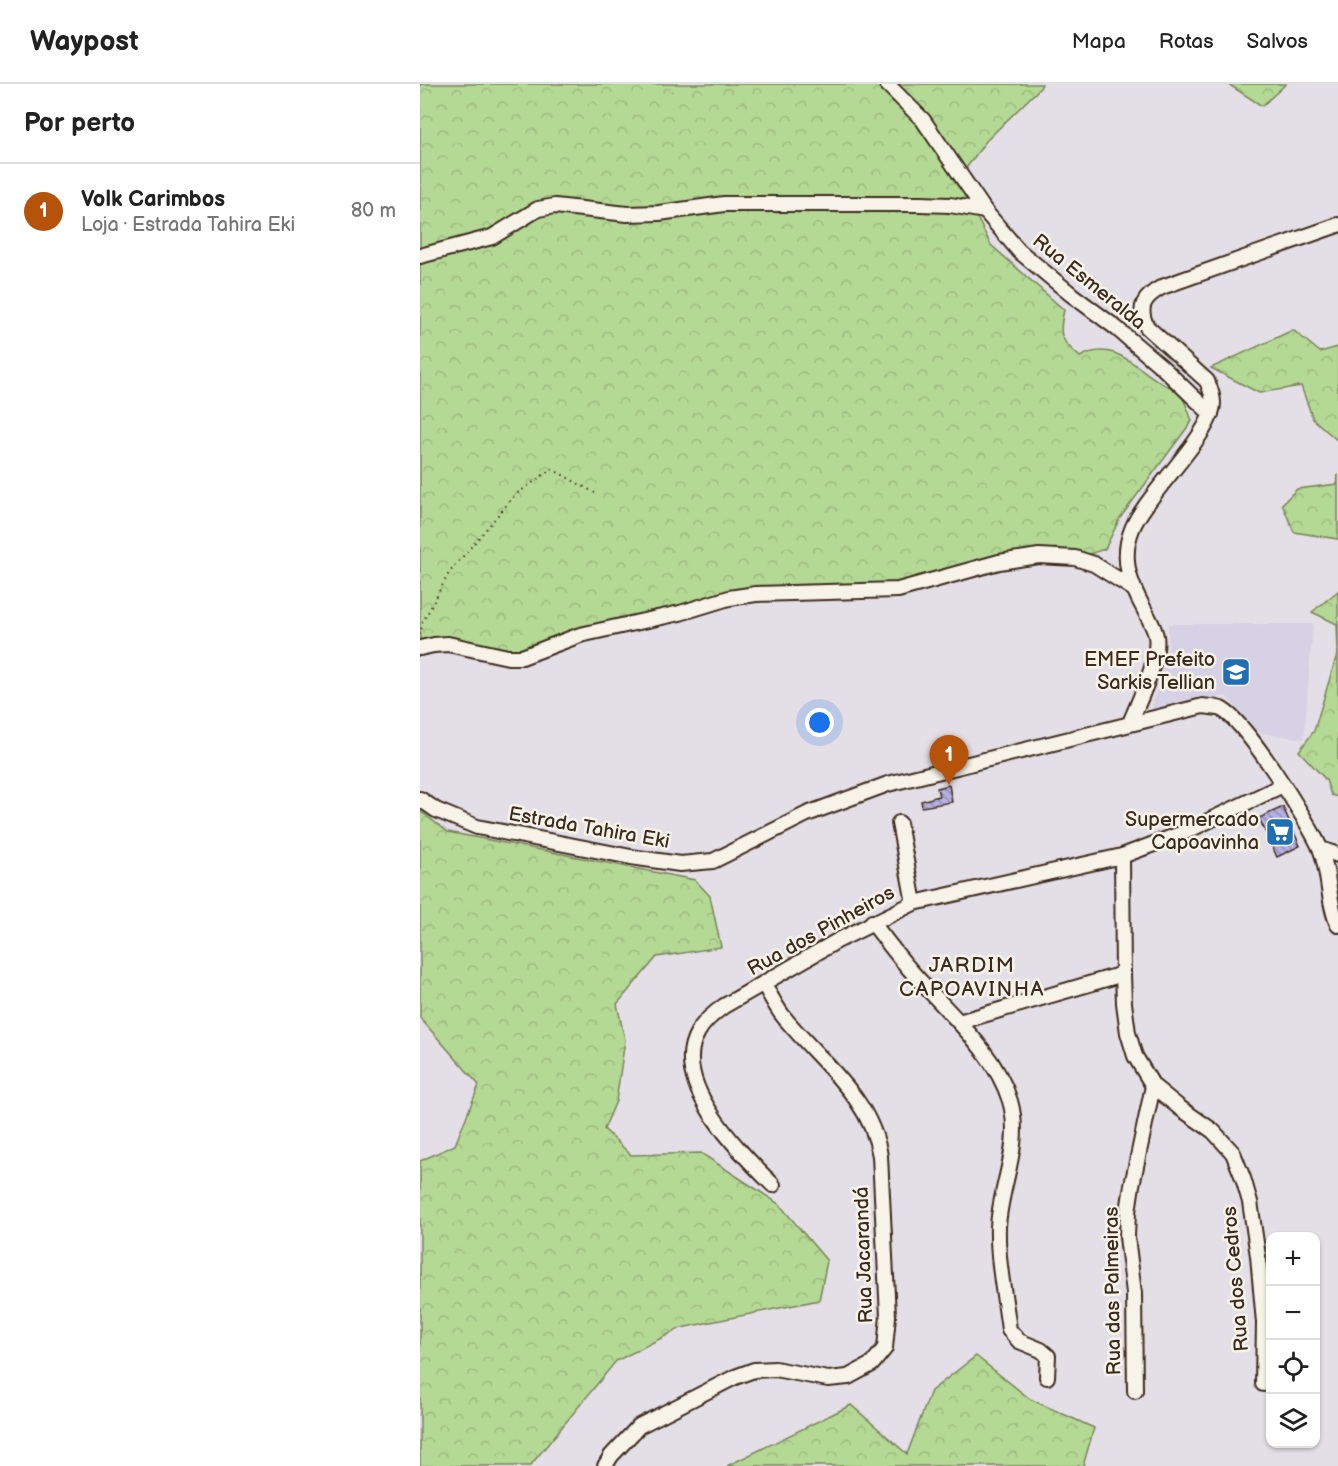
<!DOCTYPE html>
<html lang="pt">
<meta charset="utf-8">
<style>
:root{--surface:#fff;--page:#f2f2f2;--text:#222;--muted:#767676;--line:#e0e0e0;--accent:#b45309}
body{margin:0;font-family:"Balsamiq Sans",sans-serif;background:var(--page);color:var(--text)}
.controls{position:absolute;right:18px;bottom:18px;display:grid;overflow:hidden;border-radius:12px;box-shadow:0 2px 4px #0004}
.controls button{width:54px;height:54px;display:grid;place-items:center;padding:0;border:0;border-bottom:2px solid var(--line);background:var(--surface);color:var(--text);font:30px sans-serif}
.you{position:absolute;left:400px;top:639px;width:21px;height:21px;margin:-15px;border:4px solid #fff;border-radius:50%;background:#1a73e8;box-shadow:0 0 0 9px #1a73e833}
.badge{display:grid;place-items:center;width:39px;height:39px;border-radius:50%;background:var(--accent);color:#fff;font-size:20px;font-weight:700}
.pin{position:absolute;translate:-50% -50px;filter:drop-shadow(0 2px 3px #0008)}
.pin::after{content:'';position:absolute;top:32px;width:21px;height:18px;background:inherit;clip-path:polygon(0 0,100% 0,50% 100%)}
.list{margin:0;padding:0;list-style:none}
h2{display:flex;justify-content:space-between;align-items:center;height:78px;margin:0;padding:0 24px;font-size:26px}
h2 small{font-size:20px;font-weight:400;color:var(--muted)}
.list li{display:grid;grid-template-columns:39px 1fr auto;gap:18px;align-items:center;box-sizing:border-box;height:96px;padding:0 24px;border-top:2px solid var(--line)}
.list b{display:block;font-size:22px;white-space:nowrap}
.list p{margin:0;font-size:20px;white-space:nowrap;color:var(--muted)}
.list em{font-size:20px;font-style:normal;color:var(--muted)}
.icon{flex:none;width:33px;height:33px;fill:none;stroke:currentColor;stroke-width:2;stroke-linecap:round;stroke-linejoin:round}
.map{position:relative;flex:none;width:918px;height:1382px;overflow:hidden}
header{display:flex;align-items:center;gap:36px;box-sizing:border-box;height:84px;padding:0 30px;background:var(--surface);border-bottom:2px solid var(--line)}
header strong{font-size:28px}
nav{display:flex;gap:33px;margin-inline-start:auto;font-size:21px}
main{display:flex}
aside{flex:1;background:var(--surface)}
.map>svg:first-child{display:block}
.built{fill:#d6d1e5}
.forest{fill:url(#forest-crowns);stroke:#788259;stroke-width:1.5}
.building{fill:url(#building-back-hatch);stroke:#3b2a1e;stroke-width:1.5}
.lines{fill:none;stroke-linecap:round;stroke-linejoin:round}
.minor-casing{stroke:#3b2a1e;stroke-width:18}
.path{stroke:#3b2a1e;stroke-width:2;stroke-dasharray:1.5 4.5;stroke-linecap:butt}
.minor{stroke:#f7f3e8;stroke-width:14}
.labels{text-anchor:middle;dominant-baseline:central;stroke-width:5;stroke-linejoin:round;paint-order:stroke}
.street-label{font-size:20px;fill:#3b2a1e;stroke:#f7f3e8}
.poi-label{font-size:20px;fill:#3b2a1e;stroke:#f7f3e8;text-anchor:end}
.neighbourhood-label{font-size:21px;letter-spacing:1.5px;fill:#3b2a1e;stroke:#f7f3e8}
</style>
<header>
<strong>Waypost</strong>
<nav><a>Mapa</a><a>Rotas</a><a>Salvos</a></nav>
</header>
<main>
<aside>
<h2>Por perto<small></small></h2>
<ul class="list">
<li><span class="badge">1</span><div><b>Volk Carimbos</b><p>Loja · Estrada Tahira Eki</p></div><em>80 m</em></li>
</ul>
</aside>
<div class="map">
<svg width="918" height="1382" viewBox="0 0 918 1382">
<defs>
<pattern id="forest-crowns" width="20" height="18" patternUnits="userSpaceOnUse" patternTransform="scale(1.5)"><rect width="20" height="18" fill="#b4d994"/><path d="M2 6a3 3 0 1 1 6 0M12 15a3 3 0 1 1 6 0" fill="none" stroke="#9cba7f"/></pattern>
<pattern id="building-back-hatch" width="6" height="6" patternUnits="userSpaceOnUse" patternTransform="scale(1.5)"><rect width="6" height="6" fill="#b6b0e2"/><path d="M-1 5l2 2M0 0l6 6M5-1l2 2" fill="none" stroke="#958fb7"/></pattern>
</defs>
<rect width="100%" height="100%" fill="#e4dfe6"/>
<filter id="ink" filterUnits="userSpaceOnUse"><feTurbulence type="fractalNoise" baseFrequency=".0167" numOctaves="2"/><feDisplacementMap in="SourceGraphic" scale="12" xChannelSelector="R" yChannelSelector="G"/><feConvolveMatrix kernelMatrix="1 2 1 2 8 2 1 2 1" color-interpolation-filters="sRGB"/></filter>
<g filter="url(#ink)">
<polygon class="built" points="748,540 893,540 884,655 839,649 806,612 734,627 732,622 748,565"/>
<g class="forest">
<path d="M 0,0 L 622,0 L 620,4 L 566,57 L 547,83 L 546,112 L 571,161 L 644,226 C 638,252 640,255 660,273 C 692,255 713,281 738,297 C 743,301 753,303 758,308 C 765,315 769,328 772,337 L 700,434 L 685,465 L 666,471 L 616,470 L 475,504 L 345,505 L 102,568 L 21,552 L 0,557 Z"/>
<polygon points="808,0 866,0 842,22"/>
<polygon points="873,246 900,268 918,263 918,357 893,335 881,302 839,309 791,284"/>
<polygon points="918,389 918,455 874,448 862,420 877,405 917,400"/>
<polygon points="918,507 918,567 917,540 892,528"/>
<polygon points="918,567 918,713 911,711 906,696 879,667 894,647"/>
<polygon points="0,727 28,748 275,796 290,812 301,863 237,873 197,920 205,956 196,1017 184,1045 211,1071 281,1069 359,1120 407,1177 399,1216 261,1244 196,1277 110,1382 0,1382 0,1077 35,1061 59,1001 0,934"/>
<polygon points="556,1272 610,1315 674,1344 663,1382 307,1382 431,1321 487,1370 511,1307"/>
</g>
<g class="building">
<polygon points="529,701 532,718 502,723 501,717 519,712 517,704"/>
<polygon points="863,723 880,762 857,773 839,734"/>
</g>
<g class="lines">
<g class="minor-casing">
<g id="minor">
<polyline points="467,0 503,36 565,127 599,167 652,211 695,243 742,283 791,330"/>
<polyline points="0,172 72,153 118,125 135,122 207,130 239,129 304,120 500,120 530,121 565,127"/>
<polyline points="0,564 14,561 28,560 88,573 102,573 160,551 260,529 309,514 336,510 478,506 579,478 619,472 655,474 674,480 712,504"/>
<path d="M 710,639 C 719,616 740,575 736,552 C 734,543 729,535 725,527 C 710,500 700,475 712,445 C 726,410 793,350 793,319 C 793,311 790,304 787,297 L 727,243 C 717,223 724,213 742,203 L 918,141"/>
<path d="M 0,715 L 16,726 L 57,743 L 211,773 L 260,780 L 293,777 L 387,730 L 468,700 L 783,622 C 788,623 796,623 801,625 C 825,636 888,737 900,764 C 910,788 907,817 918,841"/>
<polyline points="479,739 494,819"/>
<polyline points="901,765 918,771"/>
<polyline points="702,772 703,890 704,919 708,949 715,972 733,1002 760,1024 793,1047 813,1069 823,1094 830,1118 838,1172 844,1239 843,1300"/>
<path d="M 452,838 C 469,860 485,882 504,901 C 536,936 576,971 590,1017 C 603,1061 580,1100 578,1143 C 577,1177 585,1213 589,1246 L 599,1257 L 621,1266 L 628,1272 L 627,1293"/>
<polyline points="539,938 703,890"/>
<path d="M 353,1101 C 321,1069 248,998 278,948 C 284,937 294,929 304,922 L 417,857 L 494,819 L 702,772 L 763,749 L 863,701"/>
<polyline points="715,1307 714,1209 707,1153 708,1128 712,1101 733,1002"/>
<path d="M 185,1382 L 191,1372 L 219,1342 L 315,1293 L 334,1286 L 355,1285 L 408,1295 L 428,1293 L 452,1280 L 465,1264 L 468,1232 L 460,1072 C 451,1013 399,977 363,932 C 356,923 350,911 344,900"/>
</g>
</g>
<polyline class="path" points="0,551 3,538 29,489 95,411 132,385 175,409"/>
<use href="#minor" class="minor"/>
</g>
</g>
<defs>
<g id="school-square" transform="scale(1.5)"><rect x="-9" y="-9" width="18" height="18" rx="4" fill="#1f6fb2" stroke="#f7f3e8"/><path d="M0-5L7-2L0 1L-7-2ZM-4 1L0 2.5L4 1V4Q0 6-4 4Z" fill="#fff"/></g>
<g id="supermarket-square" transform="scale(1.5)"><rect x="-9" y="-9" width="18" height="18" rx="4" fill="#1f6fb2" stroke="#f7f3e8"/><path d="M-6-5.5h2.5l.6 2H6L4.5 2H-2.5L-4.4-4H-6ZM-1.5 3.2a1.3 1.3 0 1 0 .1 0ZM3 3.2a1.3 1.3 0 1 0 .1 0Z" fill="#fff"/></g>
</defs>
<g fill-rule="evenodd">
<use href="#school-square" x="816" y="588"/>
<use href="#supermarket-square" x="860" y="748"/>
</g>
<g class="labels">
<g class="street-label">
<text transform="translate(669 198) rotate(39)">Rua Esmeralda</text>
<text transform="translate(169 744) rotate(10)">Estrada Tahira Eki</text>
<text transform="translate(401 847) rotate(-29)">Rua dos Pinheiros</text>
<text transform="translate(444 1171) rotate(-92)">Rua Jacarandá</text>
<text transform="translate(816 1195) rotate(-95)">Rua dos Cedros</text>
<text transform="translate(693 1207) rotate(-91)">Rua das Palmeiras</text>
</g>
<g class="poi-label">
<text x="795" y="576">EMEF Prefeito<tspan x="795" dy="23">Sarkis Tellian</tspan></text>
<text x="839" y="736">Supermercado<tspan x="839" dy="23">Capoavinha</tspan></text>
</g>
<g class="neighbourhood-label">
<text x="552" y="881">JARDIM<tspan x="552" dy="24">CAPOAVINHA</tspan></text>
</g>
</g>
</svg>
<div class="controls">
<button>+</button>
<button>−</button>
<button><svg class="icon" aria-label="locate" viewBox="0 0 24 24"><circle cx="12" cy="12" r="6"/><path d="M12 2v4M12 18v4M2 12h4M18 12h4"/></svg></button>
<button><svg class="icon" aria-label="layers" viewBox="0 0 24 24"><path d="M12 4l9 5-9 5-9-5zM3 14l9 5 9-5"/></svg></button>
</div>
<div class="you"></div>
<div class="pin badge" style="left:529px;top:701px">1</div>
</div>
</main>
